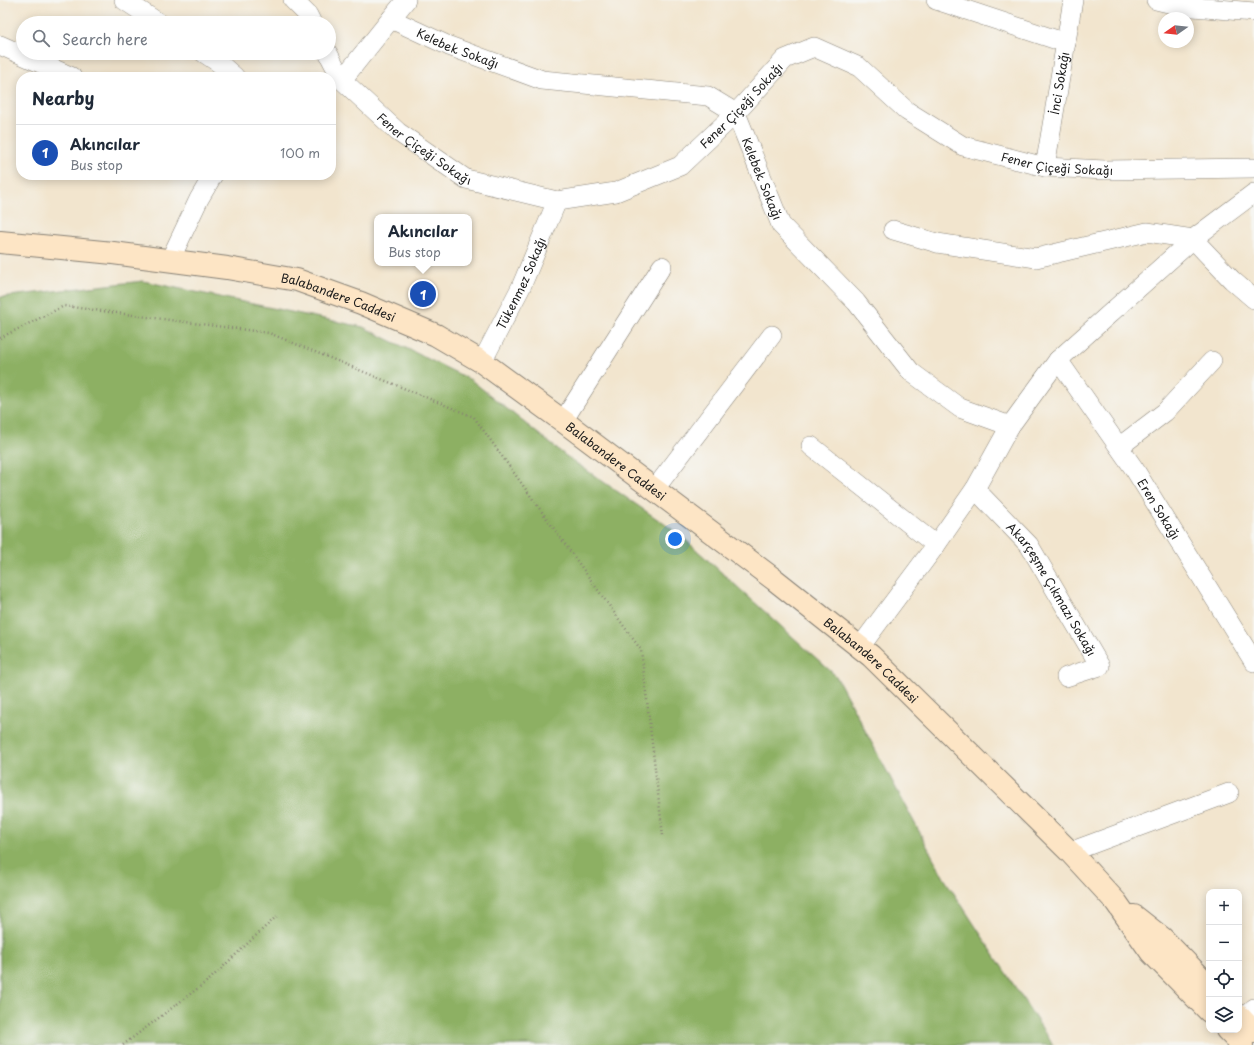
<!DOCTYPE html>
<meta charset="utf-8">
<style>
:root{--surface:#fff;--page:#f2f2f3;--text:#1f2937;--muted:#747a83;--line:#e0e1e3;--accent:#1f6fb2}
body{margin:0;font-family:"Playpen Sans",sans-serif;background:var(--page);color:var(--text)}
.controls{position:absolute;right:12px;bottom:12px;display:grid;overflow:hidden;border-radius:8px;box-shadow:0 2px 10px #0003}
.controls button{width:36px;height:36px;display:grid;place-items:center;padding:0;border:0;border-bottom:1px solid var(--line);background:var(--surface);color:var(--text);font:20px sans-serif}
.compass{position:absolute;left:1158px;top:12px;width:36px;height:36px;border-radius:50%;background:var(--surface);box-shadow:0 2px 10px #0003;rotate:256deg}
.you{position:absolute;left:675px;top:539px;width:14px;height:14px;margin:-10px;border:3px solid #fff;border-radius:50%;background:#1a73e8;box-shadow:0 0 0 6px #1a73e833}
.badge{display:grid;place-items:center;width:26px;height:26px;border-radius:50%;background:var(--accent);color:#fff;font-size:13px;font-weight:700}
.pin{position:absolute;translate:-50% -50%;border:2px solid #fff;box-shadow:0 1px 4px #0006}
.popup{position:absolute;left:374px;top:214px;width:98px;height:52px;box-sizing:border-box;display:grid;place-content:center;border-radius:8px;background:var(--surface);filter:drop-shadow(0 1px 3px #0005);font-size:13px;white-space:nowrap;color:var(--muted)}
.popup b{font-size:15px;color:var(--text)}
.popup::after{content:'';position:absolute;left:50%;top:100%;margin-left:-8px;border:8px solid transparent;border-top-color:var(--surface)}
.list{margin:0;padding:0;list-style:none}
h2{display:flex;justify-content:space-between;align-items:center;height:52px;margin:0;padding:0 16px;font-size:17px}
h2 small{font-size:13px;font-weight:400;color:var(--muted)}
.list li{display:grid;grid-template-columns:26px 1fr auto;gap:12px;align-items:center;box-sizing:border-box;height:56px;padding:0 16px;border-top:1px solid var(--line)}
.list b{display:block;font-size:15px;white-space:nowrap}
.list p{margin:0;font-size:13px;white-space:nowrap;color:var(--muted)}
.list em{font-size:13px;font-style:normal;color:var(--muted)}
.icon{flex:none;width:22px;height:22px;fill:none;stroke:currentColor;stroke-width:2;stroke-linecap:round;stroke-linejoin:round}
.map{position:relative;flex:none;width:1254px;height:1045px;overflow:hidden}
.search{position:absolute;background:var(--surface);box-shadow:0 2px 10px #0003;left:16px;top:16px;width:320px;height:44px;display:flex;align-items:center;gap:10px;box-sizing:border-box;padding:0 14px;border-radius:22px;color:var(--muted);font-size:15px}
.panel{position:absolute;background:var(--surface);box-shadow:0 2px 10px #0003;left:16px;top:72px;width:320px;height:108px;border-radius:16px}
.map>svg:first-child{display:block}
.forest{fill:#8db064;stroke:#546640}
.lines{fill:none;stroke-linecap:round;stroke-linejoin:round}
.minor-casing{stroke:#878075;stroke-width:20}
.secondary-casing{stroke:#878075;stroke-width:24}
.path{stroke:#878075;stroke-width:2.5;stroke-dasharray:1 3;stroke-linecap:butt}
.minor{stroke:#fff;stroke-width:19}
.secondary{stroke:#fde5c5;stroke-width:22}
.labels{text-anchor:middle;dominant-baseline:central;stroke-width:3.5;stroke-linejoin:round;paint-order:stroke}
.street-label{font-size:12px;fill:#1c1c1c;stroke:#f6f6f2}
</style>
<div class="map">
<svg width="1254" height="1045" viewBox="0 0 1254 1045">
<rect width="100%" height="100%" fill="#f6f6f2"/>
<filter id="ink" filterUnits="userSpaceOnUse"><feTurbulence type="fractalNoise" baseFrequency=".025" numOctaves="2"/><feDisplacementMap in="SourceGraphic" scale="8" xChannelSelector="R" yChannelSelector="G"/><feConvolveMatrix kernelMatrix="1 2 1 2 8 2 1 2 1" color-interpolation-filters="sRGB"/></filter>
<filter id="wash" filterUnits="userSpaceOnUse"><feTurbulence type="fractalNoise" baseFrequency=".012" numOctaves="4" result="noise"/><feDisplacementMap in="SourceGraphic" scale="16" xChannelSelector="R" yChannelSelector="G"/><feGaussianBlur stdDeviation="0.9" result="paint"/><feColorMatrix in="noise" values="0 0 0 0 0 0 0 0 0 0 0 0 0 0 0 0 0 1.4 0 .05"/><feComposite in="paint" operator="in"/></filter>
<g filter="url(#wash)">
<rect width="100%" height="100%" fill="#f2e5ce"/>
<polygon class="forest" points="143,281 363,327 471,380 566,456 679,534 836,676 944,878 1053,1045 0,1045 0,297"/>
</g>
<g filter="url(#ink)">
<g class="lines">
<g class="minor-casing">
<g id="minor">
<polyline points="124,0 159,23"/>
<polyline points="293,0 308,15 312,23"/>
<polyline points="936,0 1066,43"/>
<polyline points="1156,0 1181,6 1254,12"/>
<path id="s1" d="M 391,19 L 449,46 L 542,80 L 708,96 L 736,113 L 781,225 L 856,302 L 911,372 L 960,408 L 1010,426"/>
<polyline points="0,45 72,77"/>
<polyline points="204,53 219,63 235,77"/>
<path id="s2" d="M 328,53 L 342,80 L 398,132 L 466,179 L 557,201 L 616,192 L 680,166 L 736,113 L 785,59 L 814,47 L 859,67 L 907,111 L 963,146 L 1045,167 L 1105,170 L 1254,168"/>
<polyline points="342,80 406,0"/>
<path id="s3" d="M 1045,167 L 1073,0"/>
<polyline points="893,230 937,243 1036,258 1147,232 1193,239 1232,280 1254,299"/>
<polyline points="170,260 199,199 213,175"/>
<path id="s4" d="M 1058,360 L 1135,470 L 1254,662"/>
<path id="s5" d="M 482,362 L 521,287 L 557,201"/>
<polyline points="563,421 662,266"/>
<polyline points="811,446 936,545"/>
<polyline points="1119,447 1165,412 1212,361"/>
<path id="s6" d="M 975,489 L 1029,545 L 1100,666 L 1066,677"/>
<polyline points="654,490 772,335"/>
<polyline points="860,647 936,545 975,489 1010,426 1058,360 1193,239 1254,193"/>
<polyline points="1070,852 1229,793"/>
<polyline points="1242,1020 1254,1008"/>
</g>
</g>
<g class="secondary-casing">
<g id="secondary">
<path id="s7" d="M 0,242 L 113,253 L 227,268 L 297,280 L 361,303 L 436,335 L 482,362 L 563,421 L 775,580 L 871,656 L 1070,852 L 1116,902 L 1151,952 L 1209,1011"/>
<polyline points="1134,916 1162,938 1209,986"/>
<polyline points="1239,1016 1254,1032"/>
<polyline points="1227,1030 1242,1045"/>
</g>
</g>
<g class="path">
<polyline points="0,338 64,306 269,333 474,417 641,650 663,836"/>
<polyline points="123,1045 210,979 279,914"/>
</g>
<use href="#minor" class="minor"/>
<use href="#secondary" class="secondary"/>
</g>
</g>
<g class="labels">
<g class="street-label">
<text stroke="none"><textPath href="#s1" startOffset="73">Kelebek Sokağı</textPath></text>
<text stroke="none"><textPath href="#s3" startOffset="85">İnci Sokağı</textPath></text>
<text stroke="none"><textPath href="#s2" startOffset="498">Fener Çiçeği Sokağı</textPath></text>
<text stroke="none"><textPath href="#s2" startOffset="138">Fener Çiçeği Sokağı</textPath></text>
<text stroke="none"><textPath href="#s2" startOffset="870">Fener Çiçeği Sokağı</textPath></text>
<text stroke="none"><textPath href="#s1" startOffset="433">Kelebek Sokağı</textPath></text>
<text stroke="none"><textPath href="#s5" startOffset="88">Tükenmez Sokağı</textPath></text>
<text stroke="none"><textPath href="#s7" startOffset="344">Balabandere Caddesi</textPath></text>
<text stroke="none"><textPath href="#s7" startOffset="669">Balabandere Caddesi</textPath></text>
<text stroke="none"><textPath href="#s4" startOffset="180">Eren Sokağı</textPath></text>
<text stroke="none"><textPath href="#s6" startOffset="127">Akarçeşme Çıkmazı Sokağı</textPath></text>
<text stroke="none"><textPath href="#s7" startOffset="993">Balabandere Caddesi</textPath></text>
</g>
</g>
</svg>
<div class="controls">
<button>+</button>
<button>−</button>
<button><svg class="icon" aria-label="locate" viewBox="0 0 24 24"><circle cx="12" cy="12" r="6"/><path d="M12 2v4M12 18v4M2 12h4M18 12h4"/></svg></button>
<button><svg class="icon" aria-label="layers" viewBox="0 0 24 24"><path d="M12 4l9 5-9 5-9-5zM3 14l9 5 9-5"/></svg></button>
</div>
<svg class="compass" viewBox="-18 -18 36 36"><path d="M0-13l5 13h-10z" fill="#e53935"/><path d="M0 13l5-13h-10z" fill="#747a83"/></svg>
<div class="you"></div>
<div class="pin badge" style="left:423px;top:294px;background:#1a4fb4">1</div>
<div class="popup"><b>Akıncılar</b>Bus stop</div>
<div class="search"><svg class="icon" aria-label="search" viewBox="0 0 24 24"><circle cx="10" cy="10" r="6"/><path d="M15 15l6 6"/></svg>Search here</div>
<section class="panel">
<h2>Nearby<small></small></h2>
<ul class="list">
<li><span class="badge" style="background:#1a4fb4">1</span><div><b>Akıncılar</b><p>Bus stop</p></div><em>100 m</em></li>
</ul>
</section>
</div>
